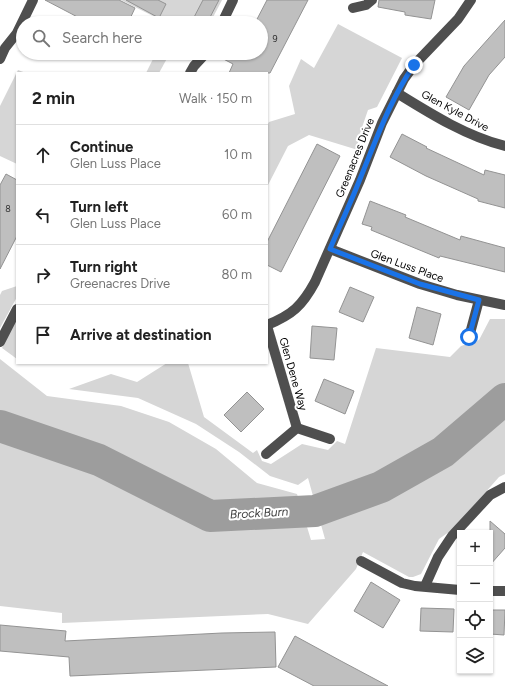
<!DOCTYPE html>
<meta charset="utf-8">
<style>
:root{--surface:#fff;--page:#f2f2f2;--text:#222;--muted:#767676;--line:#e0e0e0}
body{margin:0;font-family:Figtree,sans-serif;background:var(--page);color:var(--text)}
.controls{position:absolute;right:12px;bottom:12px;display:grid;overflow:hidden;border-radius:0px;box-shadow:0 1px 3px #0004}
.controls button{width:36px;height:36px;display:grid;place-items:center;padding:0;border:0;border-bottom:1px solid var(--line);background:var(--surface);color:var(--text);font:20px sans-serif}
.stop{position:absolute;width:12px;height:12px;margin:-9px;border:3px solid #1a73e8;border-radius:50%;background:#fff}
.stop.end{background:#1a73e8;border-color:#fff;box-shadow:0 1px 4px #0008}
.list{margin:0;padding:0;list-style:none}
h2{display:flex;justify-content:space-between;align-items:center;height:52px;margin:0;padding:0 16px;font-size:17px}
h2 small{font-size:13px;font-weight:400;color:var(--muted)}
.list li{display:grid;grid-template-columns:26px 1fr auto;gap:12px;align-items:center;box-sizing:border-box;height:60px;padding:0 16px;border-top:1px solid var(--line)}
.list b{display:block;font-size:15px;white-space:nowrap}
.list p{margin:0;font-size:13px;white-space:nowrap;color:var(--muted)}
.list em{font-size:13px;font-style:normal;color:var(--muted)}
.icon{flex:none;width:22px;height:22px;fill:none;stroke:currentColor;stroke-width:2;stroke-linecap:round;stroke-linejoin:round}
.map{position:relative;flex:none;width:505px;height:686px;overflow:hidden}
.search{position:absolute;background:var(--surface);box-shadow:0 1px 3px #0004;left:16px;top:16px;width:252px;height:44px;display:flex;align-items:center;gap:10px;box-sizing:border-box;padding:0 14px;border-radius:22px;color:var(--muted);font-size:15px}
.panel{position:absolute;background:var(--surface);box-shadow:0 1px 3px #0004;left:16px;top:72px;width:252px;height:292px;border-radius:0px}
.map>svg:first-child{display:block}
.green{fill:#d6d6d6}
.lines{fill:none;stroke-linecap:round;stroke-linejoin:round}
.river{stroke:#9d9d9d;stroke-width:32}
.building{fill:#bfbfbf;stroke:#939393}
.minor{stroke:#4f4f4f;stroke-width:10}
.route{stroke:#1a73e8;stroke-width:5}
.labels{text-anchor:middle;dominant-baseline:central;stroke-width:4;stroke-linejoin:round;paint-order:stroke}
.number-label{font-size:9px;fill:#303030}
.street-label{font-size:11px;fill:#000;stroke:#fff}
.water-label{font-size:12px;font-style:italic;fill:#3e3e3e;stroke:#fff}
</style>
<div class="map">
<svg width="505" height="686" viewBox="0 0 505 686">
<rect width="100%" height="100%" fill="#fff"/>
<g class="green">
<polygon points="121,0 222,0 210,23 167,23"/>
<polygon points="338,24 402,58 377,107 368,110 358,139 358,150 309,135 288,146 267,187 267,126 269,122 295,114 289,86 301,59 314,68"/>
<polygon points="156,53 170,53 159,73 146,73"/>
<polygon points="18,70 26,73 17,73 17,164 0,156 0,106"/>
<polygon points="17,286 17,297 0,328 0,295 2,291"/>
<polygon points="17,318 17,359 2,348"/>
<polygon points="490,319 505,319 505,474 499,477 453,529 439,539 421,574 413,577 409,577 363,552 356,569 308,624 268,614 62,623 62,613 0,606 0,359 47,396 121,406 169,422 216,449 257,483 297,494 311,540 325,539 308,478 298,485 270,476 239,452 196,424 138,398 69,389 111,374 137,382 167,363 188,363 204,417 253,453 257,450 262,461 271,464 302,444 328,450 337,441 345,444 376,348 450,357 461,346 479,340"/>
</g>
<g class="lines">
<polyline class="river" points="0,426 99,460 210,516 315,511 381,487 443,452 505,399"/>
</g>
<g class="building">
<polygon points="45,0 119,0 135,8 128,23 89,23"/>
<polygon points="126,0 158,0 166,4 159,18"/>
<polygon points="203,0 219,0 207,23 191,23"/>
<polygon points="267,0 308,0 270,73 229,73 233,64 212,53 261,53 261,23 255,23"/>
<polygon points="379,0 435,0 431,19 405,15 405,12 378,7"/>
<polygon points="505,20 505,57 489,75 469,110 446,97 464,66"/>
<polygon points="402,134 427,147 426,148 484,175 485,170 505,175 505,208 478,201 478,199 426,176 390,157"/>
<polygon points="317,144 340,156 281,272 267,265 267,242"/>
<polygon points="6,174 17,180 17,236 0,269 0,185"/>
<polygon points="370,201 406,215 405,217 460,240 461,236 505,248 505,272 440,256 439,258 371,230 372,227 362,224"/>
<polygon points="350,287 374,297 363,322 339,312"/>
<polygon points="417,307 441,314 433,345 409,338"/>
<polygon points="312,326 337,328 334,360 310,358"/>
<polygon points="324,379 354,391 345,414 315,401"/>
<polygon points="247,392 264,409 241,432 224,415"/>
<polygon points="490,521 505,534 505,548 490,565"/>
<polygon points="371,582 400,600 383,628 354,611"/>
<polygon points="421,608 454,609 453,632 420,631"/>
<polygon points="490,610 505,610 504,635 490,634"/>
<polygon points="0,625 66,631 65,641 222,633 275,632 276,667 70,676 69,657 0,651"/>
<polygon points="295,636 341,661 388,686 314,686 278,667"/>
</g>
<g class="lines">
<g class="minor">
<polyline points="353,8 366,5 372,0"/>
<polyline points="222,23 233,0"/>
<polyline points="0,59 5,48 17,33 33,0"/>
<polyline points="190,73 194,66 206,53"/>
<path d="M 397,93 C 431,114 466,136 505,146"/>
<polyline points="330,249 420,284 457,295 505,305"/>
<path d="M 267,325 C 292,315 302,306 315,282 L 360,180 L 382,123 L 404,79 L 414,65 L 458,19 L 471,0"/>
<polyline points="267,326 297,428"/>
<polyline points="469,337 479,300"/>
<polyline points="0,342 17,309"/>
<polyline points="266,454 297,428 330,439"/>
<polyline points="361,561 402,583 415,586 460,590"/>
<polyline points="425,586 438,557 452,536 490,495 505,487"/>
<polyline points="490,591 505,591"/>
</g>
</g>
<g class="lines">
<path class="route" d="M 414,65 C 390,100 376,140 360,179 C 351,202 340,225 330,249 L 420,284 L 479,300 L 469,337"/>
</g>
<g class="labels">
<g class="number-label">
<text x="275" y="38">9</text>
<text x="8" y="208">8</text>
</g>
<g class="street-label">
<text transform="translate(455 111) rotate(28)">Glen Kyle Drive</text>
<text transform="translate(355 158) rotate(-68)">Greenacres Drive</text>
<text transform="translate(407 266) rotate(20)">Glen Luss Place</text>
<text transform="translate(293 374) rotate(74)">Glen Dene Way</text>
</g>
<g class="water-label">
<text transform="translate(259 513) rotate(-3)">Brock Burn</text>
</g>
</g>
</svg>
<div class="controls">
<button>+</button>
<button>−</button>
<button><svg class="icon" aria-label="locate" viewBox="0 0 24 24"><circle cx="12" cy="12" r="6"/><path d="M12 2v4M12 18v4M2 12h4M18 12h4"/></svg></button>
<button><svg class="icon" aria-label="layers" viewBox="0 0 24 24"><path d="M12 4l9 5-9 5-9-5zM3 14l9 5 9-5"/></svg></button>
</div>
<div class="stop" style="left:469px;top:337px"></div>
<div class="stop end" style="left:414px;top:65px"></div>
<div class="search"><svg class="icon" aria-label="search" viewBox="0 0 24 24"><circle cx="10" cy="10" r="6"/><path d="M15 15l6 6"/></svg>Search here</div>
<section class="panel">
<h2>2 min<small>Walk · 150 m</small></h2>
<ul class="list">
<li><svg class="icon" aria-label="ahead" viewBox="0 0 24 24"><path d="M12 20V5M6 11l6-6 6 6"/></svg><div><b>Continue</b><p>Glen Luss Place</p></div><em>10 m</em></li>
<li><svg class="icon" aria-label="left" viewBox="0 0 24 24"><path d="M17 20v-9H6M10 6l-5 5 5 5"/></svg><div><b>Turn left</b><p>Glen Luss Place</p></div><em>60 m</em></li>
<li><svg class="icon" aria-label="right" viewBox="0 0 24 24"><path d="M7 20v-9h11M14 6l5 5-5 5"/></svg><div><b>Turn right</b><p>Greenacres Drive</p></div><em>80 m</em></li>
<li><svg class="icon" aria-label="arrive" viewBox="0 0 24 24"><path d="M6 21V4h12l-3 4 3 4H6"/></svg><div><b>Arrive at destination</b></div></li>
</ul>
</section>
</div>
